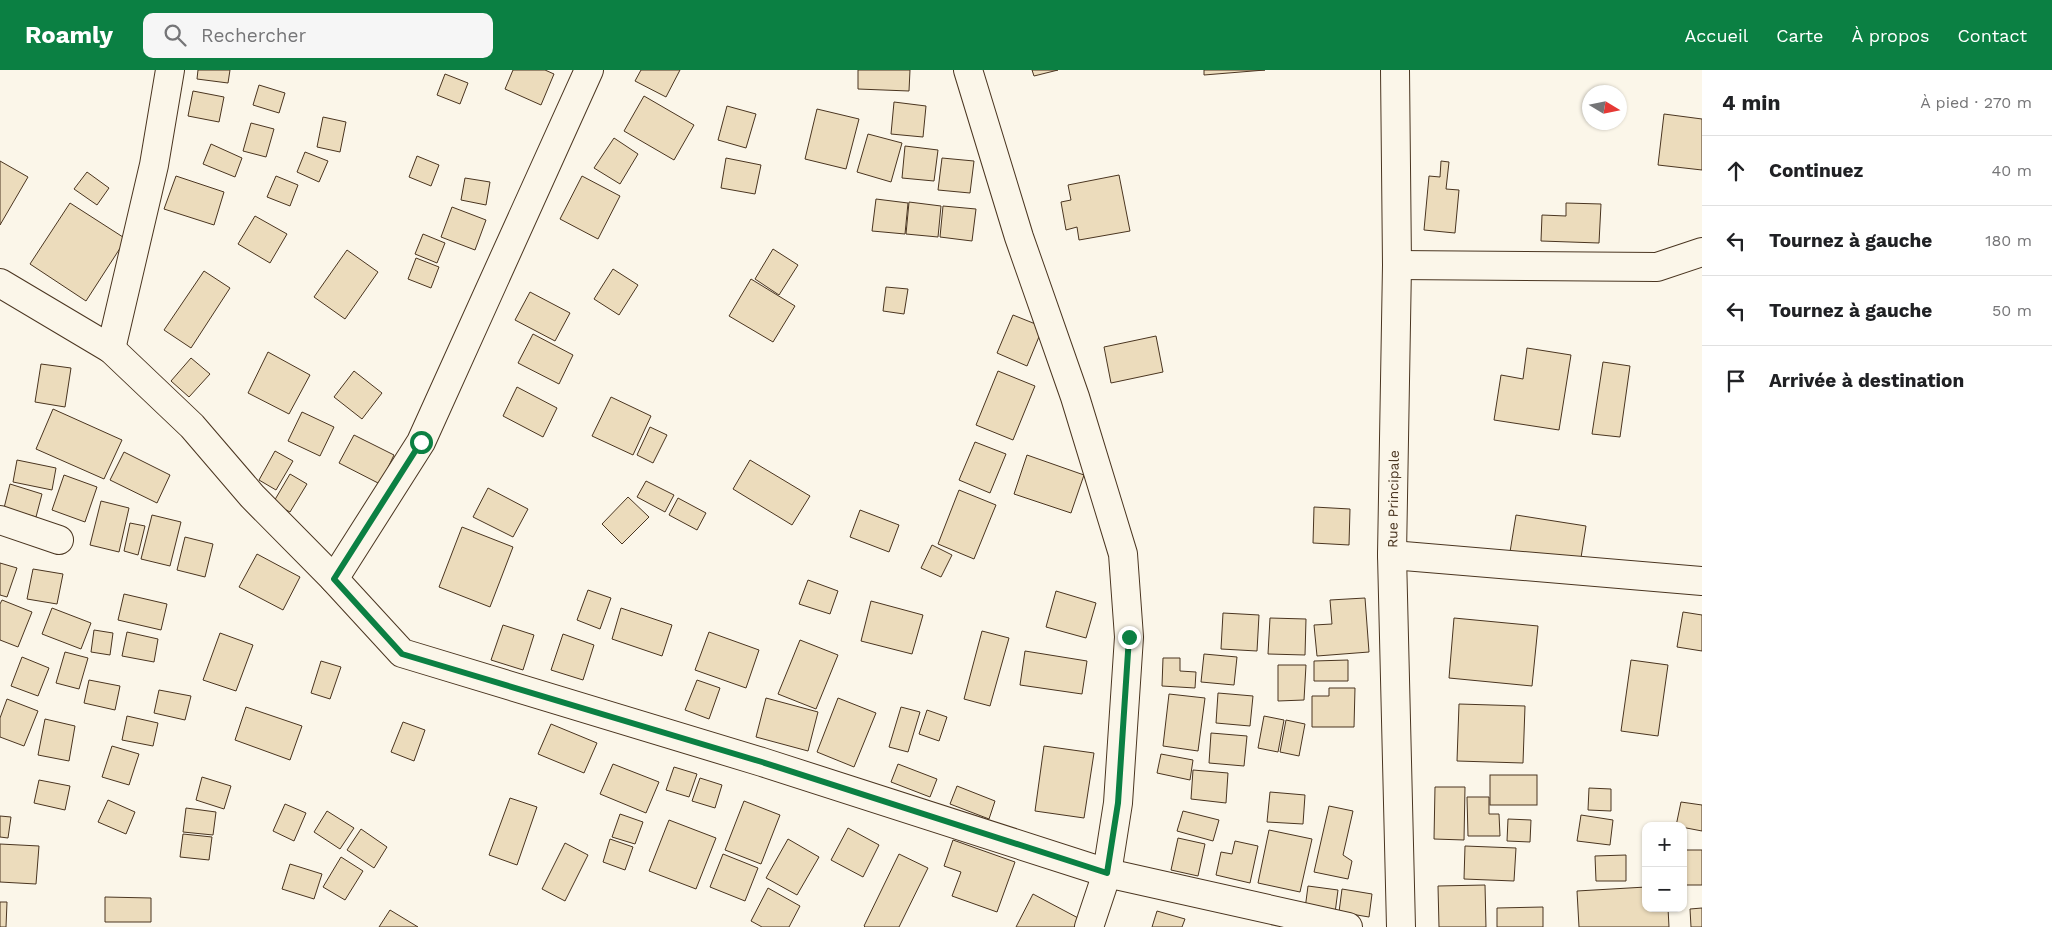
<!DOCTYPE html>
<html lang="fr">
<meta charset="utf-8">
<style>
:root{--surface:#fff;--page:#f6f6f6;--text:#202124;--muted:#757577;--line:#e0e0e0;--accent:#0b8043}
body{margin:0;font-family:"Work Sans",sans-serif;background:var(--page);color:var(--text)}
.controls{position:absolute;right:15px;bottom:15px;display:grid;overflow:hidden;border-radius:10px;box-shadow:0 1px 4px #0004}
.controls button{width:45px;height:45px;display:grid;place-items:center;padding:0;border:0;border-bottom:1px solid var(--line);background:var(--surface);color:var(--text);font:25px sans-serif}
.compass{position:absolute;left:1582px;top:15px;width:45px;height:45px;border-radius:50%;background:var(--surface);box-shadow:0 1px 4px #0004;rotate:100deg}
.stop{position:absolute;width:15px;height:15px;margin:-11px;border:4px solid #0b8043;border-radius:50%;background:#fff}
.stop.end{background:#0b8043;border-color:#fff;box-shadow:0 1px 5px #0008}
.list{margin:0;padding:0;list-style:none}
h2{display:flex;justify-content:space-between;align-items:center;height:65px;margin:0;padding:0 20px;font-size:21px}
h2 small{font-size:16px;font-weight:400;color:var(--muted)}
.list li{display:grid;grid-template-columns:32px 1fr auto;gap:15px;align-items:center;box-sizing:border-box;height:70px;padding:0 20px;border-top:1px solid var(--line)}
.list b{display:block;font-size:19px;white-space:nowrap}
.list em{font-size:16px;font-style:normal;color:var(--muted)}
.icon{flex:none;width:28px;height:28px;fill:none;stroke:currentColor;stroke-width:2;stroke-linecap:round;stroke-linejoin:round}
.map{position:relative;flex:none;width:1702px;height:857px;overflow:hidden}
header{display:flex;align-items:center;gap:30px;box-sizing:border-box;height:70px;padding:0 25px;background:var(--accent);color:#fff}
header strong{font-size:24px}
nav{display:flex;gap:28px;margin-inline-start:auto;font-size:18px}
.search{width:350px;height:45px;background:var(--page);display:flex;align-items:center;gap:12px;box-sizing:border-box;padding:0 18px;border-radius:10px;color:var(--muted);font-size:19px}
main{display:flex}
aside{flex:1;background:var(--surface)}
.map>svg:first-child{display:block}
.building{fill:#ecdcbc;stroke:#4a3520}
.lines{fill:none;stroke-linecap:round;stroke-linejoin:round}
.minor-casing{stroke:#4a3520;stroke-width:30}
.secondary-casing{stroke:#4a3520;stroke-width:30}
.minor{stroke:#fbf6e9;stroke-width:28}
.secondary{stroke:#fbf6e9;stroke-width:28}
.route{stroke:#0b8043;stroke-width:6}
.labels{text-anchor:middle;dominant-baseline:central;stroke-width:4;stroke-linejoin:round;paint-order:stroke}
.street-label{font-size:14px;fill:#4a3520;stroke:#fbf6e9}
</style>
<header>
<strong>Roamly</strong>
<div class="search"><svg class="icon" aria-label="search" viewBox="0 0 24 24"><circle cx="10" cy="10" r="6"/><path d="M15 15l6 6"/></svg>Rechercher</div>
<nav><a>Accueil</a><a>Carte</a><a>À propos</a><a>Contact</a></nav>
</header>
<main>
<div class="map">
<svg width="1702" height="857" viewBox="0 0 1702 857">
<rect width="100%" height="100%" fill="#fbf6e9"/>
<g class="building">
<polygon points="198,0 230,0 228,13 197,9"/>
<polygon points="513,0 545,0 554,4 541,35 505,19"/>
<polygon points="641,0 680,0 666,27 635,11"/>
<polygon points="858,0 910,0 909,21 858,19"/>
<polygon points="1032,0 1058,0 1034,6"/>
<polygon points="1204,0 1265,0 1204,5"/>
<polygon points="445,4 468,13 460,34 437,25"/>
<polygon points="259,15 285,23 279,43 253,35"/>
<polygon points="193,21 224,27 219,52 188,46"/>
<polygon points="644,26 694,55 674,90 624,61"/>
<polygon points="894,32 926,36 923,67 891,64"/>
<polygon points="727,36 756,44 746,78 718,70"/>
<polygon points="817,39 859,49 846,99 805,89"/>
<polygon points="1664,44 1702,49 1702,100 1658,95"/>
<polygon points="323,47 346,52 340,82 317,77"/>
<polygon points="251,53 274,59 266,87 243,81"/>
<polygon points="868,64 902,73 891,112 857,102"/>
<polygon points="614,68 638,84 620,114 594,98"/>
<polygon points="211,74 242,88 235,107 203,94"/>
<polygon points="905,76 938,80 934,111 902,108"/>
<polygon points="305,82 328,91 319,112 297,102"/>
<polygon points="417,86 439,95 431,116 409,107"/>
<polygon points="726,88 761,95 755,124 721,118"/>
<polygon points="942,88 974,91 970,123 938,120"/>
<polygon points="0,91 28,107 0,155"/>
<polygon points="1441,91 1449,92 1446,119 1459,120 1455,163 1424,160 1429,106 1440,107"/>
<polygon points="87,102 109,118 97,135 74,119"/>
<polygon points="1119,105 1130,161 1079,170 1077,157 1066,160 1061,132 1071,130 1068,115"/>
<polygon points="176,106 224,122 214,155 164,139"/>
<polygon points="276,106 298,115 290,136 267,127"/>
<polygon points="582,106 620,126 598,169 560,149"/>
<polygon points="465,108 490,112 486,135 461,130"/>
<polygon points="876,129 908,133 905,164 872,161"/>
<polygon points="909,132 941,136 938,167 906,164"/>
<polygon points="70,133 126,169 86,231 30,194"/>
<polygon points="1566,133 1601,134 1599,173 1541,171 1542,145 1566,146"/>
<polygon points="943,136 976,139 972,171 940,167"/>
<polygon points="452,137 486,150 475,180 441,167"/>
<polygon points="255,146 287,164 270,193 238,174"/>
<polygon points="423,164 445,173 437,193 415,184"/>
<polygon points="773,179 798,195 779,225 755,209"/>
<polygon points="347,180 378,202 345,249 314,227"/>
<polygon points="416,188 439,197 431,218 408,209"/>
<polygon points="613,199 638,215 619,245 594,229"/>
<polygon points="204,201 230,218 191,278 164,260"/>
<polygon points="751,209 795,236 773,272 729,246"/>
<polygon points="886,217 908,219 904,244 883,241"/>
<polygon points="530,222 570,243 555,271 515,250"/>
<polygon points="1013,245 1043,257 1027,296 997,283"/>
<polygon points="533,264 573,285 559,314 518,293"/>
<polygon points="1156,266 1163,302 1111,313 1104,277"/>
<polygon points="1527,278 1571,285 1559,360 1494,350 1501,305 1523,309"/>
<polygon points="268,282 310,305 289,344 248,323"/>
<polygon points="191,288 210,304 189,327 171,311"/>
<polygon points="1603,292 1630,296 1620,367 1592,364"/>
<polygon points="41,294 71,298 65,337 35,332"/>
<polygon points="354,301 382,323 362,349 334,327"/>
<polygon points="998,301 1035,316 1013,370 976,355"/>
<polygon points="517,317 557,338 543,367 503,346"/>
<polygon points="611,327 651,346 633,385 592,366"/>
<polygon points="53,339 122,370 104,409 36,379"/>
<polygon points="302,342 334,357 320,386 288,371"/>
<polygon points="650,357 667,365 653,393 637,385"/>
<polygon points="354,365 394,385 380,414 339,393"/>
<polygon points="975,372 1006,384 990,423 959,410"/>
<polygon points="275,381 293,391 276,420 259,410"/>
<polygon points="124,382 170,405 157,433 110,410"/>
<polygon points="1027,385 1084,405 1071,443 1014,424"/>
<polygon points="17,390 56,398 52,420 13,412"/>
<polygon points="750,390 810,426 792,455 733,419"/>
<polygon points="290,404 307,414 290,442 273,433"/>
<polygon points="64,405 97,417 85,452 52,440"/>
<polygon points="646,411 674,425 665,442 637,427"/>
<polygon points="10,414 42,424 36,447 4,438"/>
<polygon points="488,418 528,439 513,467 473,447"/>
<polygon points="959,420 996,435 974,489 938,474"/>
<polygon points="628,427 649,447 622,474 602,454"/>
<polygon points="678,428 706,443 697,460 669,445"/>
<polygon points="101,431 129,438 119,482 90,475"/>
<polygon points="1314,437 1350,439 1349,475 1313,473"/>
<polygon points="860,440 899,455 889,482 850,467"/>
<polygon points="152,445 181,452 170,496 141,489"/>
<polygon points="1516,445 1586,456 1580,494 1510,482"/>
<polygon points="130,453 145,456 138,485 124,481"/>
<polygon points="462,457 513,477 490,537 439,517"/>
<polygon points="185,467 213,474 205,507 177,500"/>
<polygon points="932,475 952,485 941,507 921,498"/>
<polygon points="257,484 300,507 283,540 239,517"/>
<polygon points="0,493 17,498 7,527 0,525"/>
<polygon points="33,499 63,504 57,534 27,529"/>
<polygon points="808,510 838,521 830,544 799,534"/>
<polygon points="588,520 611,528 600,559 577,550"/>
<polygon points="1056,521 1096,533 1086,568 1046,557"/>
<polygon points="124,524 167,534 161,560 118,550"/>
<polygon points="1365,528 1369,582 1317,586 1314,555 1332,554 1330,530"/>
<polygon points="2,530 32,542 18,577 0,570 0,534"/>
<polygon points="871,531 923,545 912,584 861,571"/>
<polygon points="52,538 91,553 81,579 42,564"/>
<polygon points="621,538 672,555 662,586 612,569"/>
<polygon points="1683,542 1702,545 1702,581 1677,577"/>
<polygon points="1223,543 1259,545 1257,581 1221,579"/>
<polygon points="1270,548 1306,549 1305,585 1268,584"/>
<polygon points="1454,548 1538,556 1532,616 1449,608"/>
<polygon points="503,555 534,565 523,600 491,590"/>
<polygon points="94,560 113,563 110,585 91,582"/>
<polygon points="982,561 1009,568 990,636 964,629"/>
<polygon points="127,562 158,569 154,592 122,586"/>
<polygon points="709,562 759,580 746,618 695,600"/>
<polygon points="220,563 253,575 236,621 203,610"/>
<polygon points="563,564 594,575 583,610 551,600"/>
<polygon points="800,570 838,585 816,639 778,624"/>
<polygon points="1025,581 1087,591 1082,624 1020,615"/>
<polygon points="65,582 88,588 79,619 56,613"/>
<polygon points="1204,584 1237,587 1234,615 1201,612"/>
<polygon points="22,587 49,598 38,626 11,616"/>
<polygon points="1163,588 1180,588 1180,601 1196,602 1195,618 1162,616"/>
<polygon points="1348,590 1348,611 1314,611 1314,591"/>
<polygon points="1631,590 1668,595 1658,666 1621,661"/>
<polygon points="321,591 341,597 330,629 311,623"/>
<polygon points="1278,595 1306,595 1304,630 1278,631"/>
<polygon points="89,610 120,616 115,640 84,633"/>
<polygon points="697,610 720,618 709,649 685,640"/>
<polygon points="1329,618 1355,618 1354,657 1312,657 1312,626 1329,626"/>
<polygon points="159,620 191,626 185,650 154,643"/>
<polygon points="1218,623 1253,626 1250,656 1216,653"/>
<polygon points="1169,624 1205,628 1198,681 1163,676"/>
<polygon points="766,628 818,642 808,681 756,667"/>
<polygon points="838,628 876,643 854,697 817,682"/>
<polygon points="7,629 38,641 24,676 0,667 0,648"/>
<polygon points="1459,634 1525,636 1523,693 1457,691"/>
<polygon points="246,637 302,656 290,690 235,670"/>
<polygon points="901,637 920,642 908,682 889,677"/>
<polygon points="927,640 947,647 939,671 919,664"/>
<polygon points="127,646 158,653 153,676 122,670"/>
<polygon points="1264,646 1284,650 1278,682 1258,678"/>
<polygon points="45,649 75,656 69,691 38,685"/>
<polygon points="1286,650 1305,654 1299,686 1280,682"/>
<polygon points="403,652 425,660 414,691 391,682"/>
<polygon points="551,654 597,673 584,703 538,684"/>
<polygon points="1211,663 1247,666 1244,696 1209,693"/>
<polygon points="112,676 139,684 129,715 102,707"/>
<polygon points="1044,676 1094,683 1084,748 1035,741"/>
<polygon points="1161,684 1193,690 1190,710 1157,703"/>
<polygon points="613,694 659,712 646,743 600,724"/>
<polygon points="898,694 937,709 930,727 891,712"/>
<polygon points="674,697 697,704 689,727 666,720"/>
<polygon points="1193,700 1228,703 1226,733 1191,729"/>
<rect x="1490" y="705" width="47" height="30"/>
<polygon points="202,707 231,716 224,739 196,730"/>
<polygon points="700,708 722,715 715,738 692,731"/>
<polygon points="39,710 70,716 65,740 34,733"/>
<polygon points="957,716 995,731 989,749 950,734"/>
<polygon points="1435,717 1465,717 1464,770 1434,769"/>
<polygon points="1589,718 1611,719 1611,741 1588,740"/>
<polygon points="1270,722 1305,725 1303,754 1267,752"/>
<polygon points="1467,727 1489,727 1489,744 1499,744 1500,766 1468,766"/>
<polygon points="510,728 537,737 517,795 489,785"/>
<polygon points="108,730 135,742 126,764 98,752"/>
<polygon points="744,731 780,745 761,794 725,780"/>
<polygon points="1681,732 1702,735 1702,761 1676,756"/>
<polygon points="285,734 306,743 294,771 273,761"/>
<polygon points="1329,736 1353,741 1343,785 1352,791 1348,809 1314,802"/>
<polygon points="186,738 216,742 213,765 183,762"/>
<polygon points="327,741 354,758 340,779 314,762"/>
<polygon points="1183,741 1219,750 1213,771 1177,761"/>
<polygon points="620,744 643,752 635,774 612,767"/>
<polygon points="1581,745 1613,750 1610,775 1577,771"/>
<polygon points="0,746 11,747 8,768 0,767"/>
<polygon points="1508,749 1531,750 1530,772 1507,771"/>
<polygon points="669,750 716,768 696,819 649,801"/>
<polygon points="848,758 879,775 863,807 831,790"/>
<polygon points="361,759 387,777 374,798 347,780"/>
<polygon points="1269,760 1312,769 1300,822 1258,813"/>
<polygon points="183,764 212,767 209,790 180,787"/>
<polygon points="1178,768 1205,774 1198,806 1171,800"/>
<polygon points="610,769 633,777 625,800 603,792"/>
<polygon points="788,769 819,787 797,825 766,808"/>
<polygon points="953,770 1015,792 997,842 952,826 961,802 944,796"/>
<polygon points="1235,771 1258,776 1250,813 1216,805 1221,782 1232,784"/>
<polygon points="565,773 588,785 565,831 542,819"/>
<polygon points="0,774 39,776 36,814 0,812"/>
<polygon points="1465,776 1516,778 1514,811 1464,809"/>
<rect x="1683" y="780" width="19" height="35"/>
<polygon points="723,784 758,798 745,831 710,817"/>
<polygon points="899,784 928,798 899,857 865,857 864,856"/>
<polygon points="1626,785 1626,811 1596,811 1595,786"/>
<polygon points="341,787 363,801 345,830 323,817"/>
<polygon points="290,794 322,804 314,829 282,819"/>
<polygon points="1485,815 1486,857 1439,857 1438,816"/>
<polygon points="1308,816 1338,820 1335,843 1305,839"/>
<polygon points="1646,817 1646,838 1668,838 1669,857 1579,857 1577,821"/>
<polygon points="768,818 800,836 789,857 762,857 751,851"/>
<polygon points="1342,819 1372,824 1369,847 1339,842"/>
<polygon points="1033,824 1080,849 1076,857 1016,857"/>
<polygon points="105,827 151,828 151,852 105,852"/>
<polygon points="0,832 7,832 6,857 0,857"/>
<polygon points="1543,837 1543,857 1497,857 1497,838"/>
<polygon points="1702,838 1702,857 1691,857 1690,839"/>
<polygon points="390,840 418,857 379,857"/>
<polygon points="1157,841 1185,849 1182,857 1152,857"/>
</g>
<g class="lines">
<g class="minor-casing">
<g id="minor">
<polyline points="968,0 1019,167 1075,327 1123,484 1129,567 1118,733 1107,803 1089,857"/>
<polyline points="1397,195 1657,197 1702,182"/>
<polyline points="0,213 111,279 192,356 252,426 334,509 402,583 762,692 1107,803 1348,857"/>
<polyline points="111,279 154,95 170,0"/>
<polyline points="0,450 59,470"/>
<polyline points="1392,485 1702,511"/>
<polyline points="334,509 421,372 589,0"/>
</g>
</g>
<g class="secondary-casing">
<polyline id="secondary" points="1395,0 1397,195 1392,485 1401,857"/>
</g>
<use href="#minor" class="minor"/>
<use href="#secondary" class="secondary"/>
</g>
<g class="lines">
<polyline class="route" points="421,372 334,509 402,584 762,692 1107,803 1118,733 1129,567"/>
</g>
<g class="labels">
<g class="street-label">
<text transform="translate(1393 429) rotate(-89)">Rue Principale</text>
</g>
</g>
</svg>
<div class="controls">
<button>+</button>
<button>−</button>
</div>
<svg class="compass" viewBox="-18 -18 36 36"><path d="M0-13l5 13h-10z" fill="#e53935"/><path d="M0 13l5-13h-10z" fill="#757577"/></svg>
<div class="stop" style="left:421px;top:372px"></div>
<div class="stop end" style="left:1129px;top:567px"></div>
</div>
<aside>
<h2>4 min<small>À pied · 270 m</small></h2>
<ul class="list">
<li><svg class="icon" aria-label="ahead" viewBox="0 0 24 24"><path d="M12 20V5M6 11l6-6 6 6"/></svg><div><b>Continuez</b></div><em>40 m</em></li>
<li><svg class="icon" aria-label="left" viewBox="0 0 24 24"><path d="M17 20v-9H6M10 6l-5 5 5 5"/></svg><div><b>Tournez à gauche</b></div><em>180 m</em></li>
<li><svg class="icon" aria-label="left" viewBox="0 0 24 24"><path d="M17 20v-9H6M10 6l-5 5 5 5"/></svg><div><b>Tournez à gauche</b></div><em>50 m</em></li>
<li><svg class="icon" aria-label="arrive" viewBox="0 0 24 24"><path d="M6 21V4h12l-3 4 3 4H6"/></svg><div><b>Arrivée à destination</b></div></li>
</ul>
</aside>
</main>
